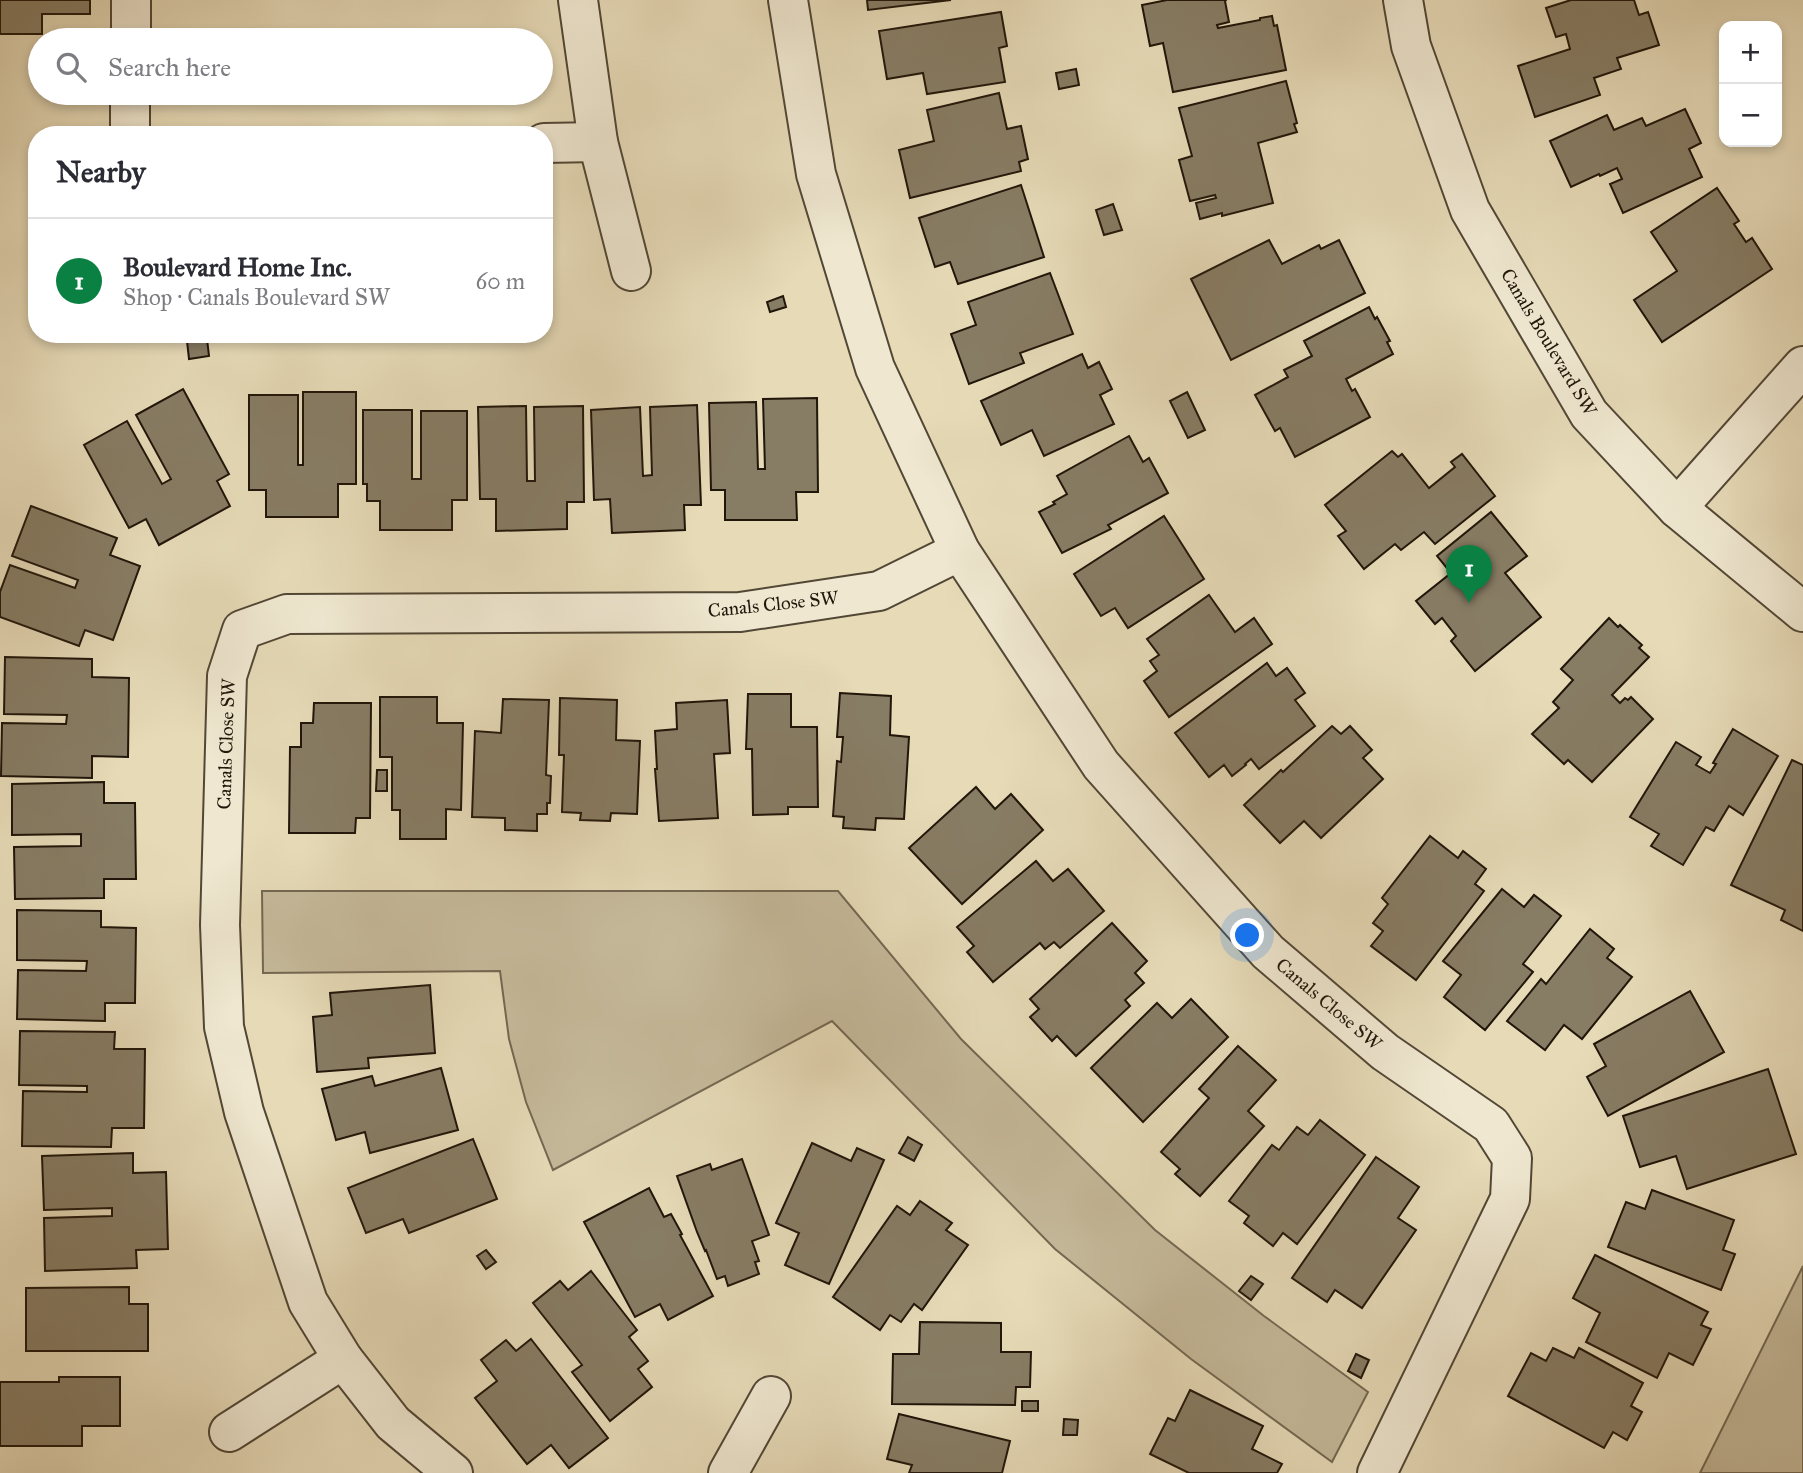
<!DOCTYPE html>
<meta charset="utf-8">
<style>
:root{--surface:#fff;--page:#f2f2f3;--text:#2b2b33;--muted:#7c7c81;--line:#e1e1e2;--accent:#0b8043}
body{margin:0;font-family:"IM FELL Great Primer",serif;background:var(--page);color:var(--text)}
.controls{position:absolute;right:21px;top:21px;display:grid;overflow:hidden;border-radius:14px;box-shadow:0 4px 10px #0003}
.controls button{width:63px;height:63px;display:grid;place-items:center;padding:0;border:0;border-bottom:2px solid var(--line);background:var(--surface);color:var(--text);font:35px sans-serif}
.you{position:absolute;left:1248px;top:936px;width:24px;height:24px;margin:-18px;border:5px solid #fff;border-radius:50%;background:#1a73e8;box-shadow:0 0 0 10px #1a73e833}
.badge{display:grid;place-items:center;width:46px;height:46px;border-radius:50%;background:var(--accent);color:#fff;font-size:23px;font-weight:700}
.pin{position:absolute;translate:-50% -58px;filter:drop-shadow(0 2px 4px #0008)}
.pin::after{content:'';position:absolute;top:37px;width:24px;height:21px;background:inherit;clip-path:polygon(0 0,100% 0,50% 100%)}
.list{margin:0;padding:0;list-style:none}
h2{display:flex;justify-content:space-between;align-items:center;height:91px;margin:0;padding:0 28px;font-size:30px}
h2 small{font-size:23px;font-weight:400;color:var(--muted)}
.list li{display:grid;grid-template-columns:46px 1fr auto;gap:21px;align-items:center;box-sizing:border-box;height:126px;padding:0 28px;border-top:2px solid var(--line)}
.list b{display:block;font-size:26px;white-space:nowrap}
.list p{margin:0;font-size:23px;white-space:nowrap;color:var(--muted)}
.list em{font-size:23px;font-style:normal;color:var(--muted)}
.icon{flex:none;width:38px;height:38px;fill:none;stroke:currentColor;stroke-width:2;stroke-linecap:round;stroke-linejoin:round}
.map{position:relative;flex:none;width:1803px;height:1473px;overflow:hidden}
.search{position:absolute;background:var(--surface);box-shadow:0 4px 10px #0003;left:28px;top:28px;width:525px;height:77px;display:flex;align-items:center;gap:18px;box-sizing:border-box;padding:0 24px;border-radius:38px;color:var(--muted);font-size:26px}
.panel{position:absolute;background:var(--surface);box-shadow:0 4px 10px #0003;left:28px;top:126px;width:525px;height:217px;border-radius:28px}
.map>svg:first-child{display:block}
.green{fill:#c5b99a;stroke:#736852;stroke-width:2}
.building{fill:#877c64;stroke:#21160a;stroke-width:2}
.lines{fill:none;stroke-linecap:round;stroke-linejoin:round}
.street-casing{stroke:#524735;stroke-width:42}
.street{stroke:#efe7d0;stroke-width:38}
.labels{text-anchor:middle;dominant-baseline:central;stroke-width:5;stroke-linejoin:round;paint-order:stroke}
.street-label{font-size:19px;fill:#21160a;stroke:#efe7d0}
</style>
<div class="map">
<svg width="1803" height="1473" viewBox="0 0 1803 1473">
<rect width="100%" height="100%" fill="#e6dab7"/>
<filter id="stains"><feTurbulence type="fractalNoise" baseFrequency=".00286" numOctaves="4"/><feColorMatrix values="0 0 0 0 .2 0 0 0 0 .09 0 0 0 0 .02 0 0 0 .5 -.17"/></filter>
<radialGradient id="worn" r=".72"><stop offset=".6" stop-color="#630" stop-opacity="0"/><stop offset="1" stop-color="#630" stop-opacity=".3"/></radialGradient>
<g class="green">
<polygon points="262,891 838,891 961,1039 1155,1230 1264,1316 1368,1392 1332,1462 1191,1359 1055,1249 832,1021 553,1170 526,1102 509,1039 500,971 263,973"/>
<polygon points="1803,1266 1803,1473 1700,1473"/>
</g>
<g class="building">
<polygon points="0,0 90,0 90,14 42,14 42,34 0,34"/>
<polygon points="867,0 951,0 868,10"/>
<polygon points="1167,0 1226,0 1225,1 1229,22 1217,25 1218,28 1260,20 1260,18 1272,16 1274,26 1277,25 1286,70 1173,92 1163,43 1150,46 1142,5"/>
<polygon points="1571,0 1634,0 1639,15 1648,12 1659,45 1617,58 1621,69 1594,78 1600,95 1535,117 1518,66 1570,49 1566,34 1556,37 1546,8"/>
<polygon points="1001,12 1007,46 999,48 1005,82 927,94 923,73 887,79 879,31"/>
<polygon points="1076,69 1079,85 1059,89 1056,73"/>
<polygon points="1286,81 1297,123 1294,124 1297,132 1258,143 1273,203 1222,216 1222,213 1200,219 1196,203 1216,198 1215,195 1190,201 1179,160 1192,156 1179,108"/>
<polygon points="999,93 1007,129 1021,126 1028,159 1019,162 1021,171 910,198 899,150 934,141 927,110"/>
<polygon points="1685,109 1701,143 1689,149 1702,177 1623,213 1610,184 1622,179 1617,168 1600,176 1599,174 1571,187 1550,141 1607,115 1614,130 1642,118 1646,126"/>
<polygon points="1021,185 1044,257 958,284 950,262 935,267 919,218"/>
<polygon points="1717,188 1739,221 1734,224 1746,242 1752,238 1772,269 1662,342 1634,300 1677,271 1651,232"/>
<polygon points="1113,204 1122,230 1104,235 1096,210"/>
<polygon points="1269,240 1282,264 1319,245 1321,249 1339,240 1365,293 1231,360 1191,279"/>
<polygon points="1050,273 1073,334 1020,353 1024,363 969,384 951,334 976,325 968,302"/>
<polygon points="783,296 786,307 770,312 767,302"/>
<polygon points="1369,307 1375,319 1377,317 1390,341 1387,342 1393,354 1346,379 1352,391 1355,389 1370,417 1295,457 1280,428 1275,431 1255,395 1288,377 1284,370 1312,356 1304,341"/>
<polygon points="207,339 209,356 189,359 187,341"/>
<polygon points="1082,354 1088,368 1099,362 1112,389 1100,395 1114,424 1044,456 1032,430 1001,445 981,401"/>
<polygon points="183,389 229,474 217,481 230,506 159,545 146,519 129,528 84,445 127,421 162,484 171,479 136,415"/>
<polygon points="303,392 356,392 356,484 338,484 338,517 266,517 266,490 249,490 249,395 298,395 298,465 303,465"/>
<polygon points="1187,392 1205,430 1188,438 1170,401"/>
<polygon points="817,398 818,492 796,492 797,520 725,520 725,490 711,490 709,403 756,402 758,469 765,469 763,399"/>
<polygon points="697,405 701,505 684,505 685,530 612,533 610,499 594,500 591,410 640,407 643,476 652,475 650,407"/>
<polygon points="526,406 527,481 535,481 534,407 583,406 584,502 567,502 567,529 496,531 496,499 480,499 478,407"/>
<polygon points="363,410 412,410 412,479 421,479 421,411 467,411 467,500 452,500 452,530 380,530 380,501 367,501 367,484 363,484"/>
<polygon points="1129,436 1143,462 1149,458 1168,493 1108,525 1111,529 1062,553 1039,512 1055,504 1053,502 1067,494 1057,476"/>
<polygon points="1392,451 1398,457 1402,454 1429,488 1455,467 1451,462 1462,454 1495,496 1435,544 1424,532 1401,550 1395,544 1364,569 1338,536 1346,531 1325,505"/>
<polygon points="31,506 117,538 110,555 140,566 113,640 85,630 79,646 0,617 0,592 10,565 75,588 78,580 12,556"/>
<polygon points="1491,512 1527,556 1505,573 1541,617 1475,671 1451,641 1456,636 1442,618 1435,624 1416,601 1451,573 1437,556"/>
<polygon points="1164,516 1204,579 1128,628 1115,608 1101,616 1074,574"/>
<polygon points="1209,595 1235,632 1254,618 1272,644 1169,717 1144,681 1157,671 1150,661 1159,655 1147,639"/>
<polygon points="1609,618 1618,627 1620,625 1642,645 1639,648 1649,657 1612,695 1620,703 1625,698 1628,700 1631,697 1653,719 1592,782 1568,760 1564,764 1532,734 1559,708 1553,702 1573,680 1561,669"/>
<polygon points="5,657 92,659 92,677 129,678 128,757 92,756 92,778 1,776 2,723 66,724 67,715 4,714"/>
<polygon points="1267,663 1276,676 1287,668 1305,693 1295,700 1315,726 1259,769 1251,759 1245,764 1246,765 1232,776 1224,765 1209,777 1175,733"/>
<polygon points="840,693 891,696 890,735 909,737 904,819 876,818 875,830 843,828 844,817 833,816 837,761 841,762 843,737 837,737"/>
<polygon points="748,694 791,694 791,727 817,727 818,807 788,807 788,814 753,815 752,749 746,749"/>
<polygon points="380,697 437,697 437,723 463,723 461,810 446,809 446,839 400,839 400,810 392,810 392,757 380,757"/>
<polygon points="560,698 617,700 616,740 640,741 637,814 611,813 610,821 580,820 581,813 562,812 564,755 559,755"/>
<polygon points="503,699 549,700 546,775 551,776 550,803 547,803 547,814 537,814 537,831 505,830 505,818 472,817 475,731 501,733"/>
<polygon points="727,700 730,753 714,754 718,818 659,821 655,769 657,769 655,731 677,729 676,703"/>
<polygon points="314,703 371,703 370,818 356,818 355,833 289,833 290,747 301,747 301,723 313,723"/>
<polygon points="1332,726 1341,734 1350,726 1372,750 1363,758 1383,779 1321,838 1304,821 1280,843 1244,805 1281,770 1283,772"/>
<polygon points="1733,729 1778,756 1743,815 1729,806 1714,831 1706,827 1683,865 1651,846 1659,834 1630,817 1676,742 1701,757 1696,765 1710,773 1716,764 1713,763"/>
<polygon points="1792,760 1803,765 1803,931 1781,920 1785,910 1731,885"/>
<polygon points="377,770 387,770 387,791 376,791"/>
<polygon points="104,782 104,803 135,803 136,879 104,879 104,898 15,899 14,847 81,846 81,834 12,835 12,784"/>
<polygon points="976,787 995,809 1011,794 1043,830 962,904 909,848"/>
<polygon points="1430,836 1458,858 1463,851 1486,869 1475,884 1484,891 1416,980 1371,946 1383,931 1373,923 1388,904 1382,898"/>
<polygon points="1036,861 1053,881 1068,869 1104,911 1060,948 1054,942 1045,949 1040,943 993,982 967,952 974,946 957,927"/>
<polygon points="1502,889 1524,907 1534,895 1561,916 1523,964 1533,972 1485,1030 1444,997 1461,975 1443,961"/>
<polygon points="17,910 101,911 101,927 136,928 135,1003 105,1003 105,1021 17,1019 18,970 86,971 87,961 17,960"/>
<polygon points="1112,923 1147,961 1135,973 1144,983 1125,1000 1130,1006 1076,1056 1057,1036 1052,1041 1030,1017 1039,1009 1030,999"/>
<polygon points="1590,929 1614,949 1607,958 1632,977 1582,1039 1564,1025 1545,1050 1507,1021 1541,979 1546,984"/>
<polygon points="430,985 435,1053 368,1058 369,1068 317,1072 313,1017 332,1015 330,993"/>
<polygon points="1690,991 1724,1052 1608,1116 1587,1077 1606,1066 1594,1044"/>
<polygon points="1191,999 1228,1037 1143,1122 1091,1068 1157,1003 1172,1018"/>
<polygon points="20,1031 115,1032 114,1049 145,1049 144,1128 112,1128 111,1147 22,1146 23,1091 87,1092 87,1086 19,1085"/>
<polygon points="1238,1046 1276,1080 1248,1111 1264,1126 1200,1196 1175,1174 1180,1169 1161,1152 1209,1098 1199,1089"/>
<polygon points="441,1068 458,1130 370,1153 365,1132 336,1140 322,1089 372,1076 375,1086"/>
<polygon points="1768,1069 1796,1154 1687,1189 1676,1156 1640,1167 1623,1116"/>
<polygon points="1320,1120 1365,1155 1297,1244 1283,1233 1273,1246 1244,1223 1249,1216 1229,1201 1272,1145 1279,1150 1297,1127 1308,1135"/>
<polygon points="908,1137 922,1145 914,1161 899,1153"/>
<polygon points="473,1139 497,1199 409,1233 403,1219 366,1233 348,1188"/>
<polygon points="812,1143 851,1161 857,1148 884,1160 829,1284 785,1265 799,1233 776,1223"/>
<polygon points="133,1153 133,1173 166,1172 168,1249 136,1250 137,1268 45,1271 44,1218 112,1216 112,1208 44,1210 42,1156"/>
<polygon points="1376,1157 1419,1187 1398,1218 1416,1230 1362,1308 1335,1290 1327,1302 1292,1278"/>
<polygon points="742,1159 769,1235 752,1241 759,1261 755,1262 759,1274 728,1286 725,1276 717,1279 706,1250 705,1251 697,1232 677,1176 710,1164 712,1170"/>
<polygon points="649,1188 664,1217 671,1214 682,1234 680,1235 713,1296 668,1320 660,1304 635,1317 584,1222"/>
<polygon points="1652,1190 1734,1220 1723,1250 1735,1254 1721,1290 1608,1247 1626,1202 1645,1209"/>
<polygon points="920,1201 952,1223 946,1230 968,1245 922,1310 914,1304 901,1322 890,1315 880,1330 833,1297 897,1206 910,1215"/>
<polygon points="486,1250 496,1262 486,1269 477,1256"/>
<polygon points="1595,1255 1708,1312 1701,1325 1711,1329 1693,1365 1669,1353 1657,1378 1586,1342 1600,1313 1573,1298"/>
<polygon points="591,1271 637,1330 629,1337 648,1361 638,1369 652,1387 610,1421 572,1372 582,1365 533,1303 560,1281 568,1290"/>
<polygon points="1251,1276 1263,1284 1251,1300 1239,1291"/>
<polygon points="129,1287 129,1304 148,1304 148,1351 26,1351 26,1288"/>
<polygon points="920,1322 1001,1323 1001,1352 1031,1352 1030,1387 1016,1387 1015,1405 892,1404 893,1354 919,1354"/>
<polygon points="531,1339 608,1438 569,1468 551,1445 527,1464 475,1398 497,1381 481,1360 506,1340 516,1351"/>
<polygon points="1553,1348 1574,1358 1579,1348 1643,1383 1631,1406 1642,1412 1627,1440 1613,1432 1604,1448 1508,1396 1531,1353 1546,1361"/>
<polygon points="1356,1354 1369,1360 1361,1378 1348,1371"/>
<polygon points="59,1377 120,1377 120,1426 82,1426 82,1446 0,1446 0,1382 59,1382"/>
<polygon points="1190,1390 1263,1426 1252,1449 1282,1464 1277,1473 1189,1473 1150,1454 1168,1418 1175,1421"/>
<rect x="1022" y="1401" width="16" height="10"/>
<polygon points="899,1414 1010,1441 1002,1473 909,1473 912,1465 887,1459"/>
<polygon points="1064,1419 1078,1420 1077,1435 1063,1435"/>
</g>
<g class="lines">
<g class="street-casing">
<g id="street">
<polyline points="578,0 598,142 631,271"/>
<polyline points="788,0 816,174 875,368 960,551 1101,765 1268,952 1385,1052 1491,1125 1512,1158 1510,1199 1377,1473"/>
<polyline points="1403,0 1411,46 1470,210 1589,414 1677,508 1803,612"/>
<polyline points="131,40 131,0"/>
<polyline points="130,135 130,93"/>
<polyline points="544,143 598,142"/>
<polyline points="1677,508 1803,366"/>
<polyline points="229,1432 343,1359"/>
<polyline points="453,1473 393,1423 343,1359 308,1302 244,1112 224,1027 220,925 227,676 242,630 287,614 740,612 879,591 960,551"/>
<polyline points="728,1473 771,1396"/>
</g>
</g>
<use href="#street" class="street"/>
</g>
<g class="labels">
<g class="street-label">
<text transform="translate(1549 342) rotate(59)">Canals Boulevard SW</text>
<text transform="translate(773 604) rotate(-6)">Canals Close SW</text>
<text transform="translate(226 744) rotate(-88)">Canals Close SW</text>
<text transform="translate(1329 1004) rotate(40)">Canals Close SW</text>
</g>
</g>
<rect width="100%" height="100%" filter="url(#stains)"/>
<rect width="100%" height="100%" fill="url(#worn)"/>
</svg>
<div class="controls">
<button>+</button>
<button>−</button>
</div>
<div class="you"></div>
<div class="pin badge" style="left:1469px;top:603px">1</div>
<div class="search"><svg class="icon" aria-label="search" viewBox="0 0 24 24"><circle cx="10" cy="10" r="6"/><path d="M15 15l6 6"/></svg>Search here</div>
<section class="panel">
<h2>Nearby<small></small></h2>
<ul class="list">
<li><span class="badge">1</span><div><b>Boulevard Home Inc.</b><p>Shop · Canals Boulevard SW</p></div><em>60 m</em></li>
</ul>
</section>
</div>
